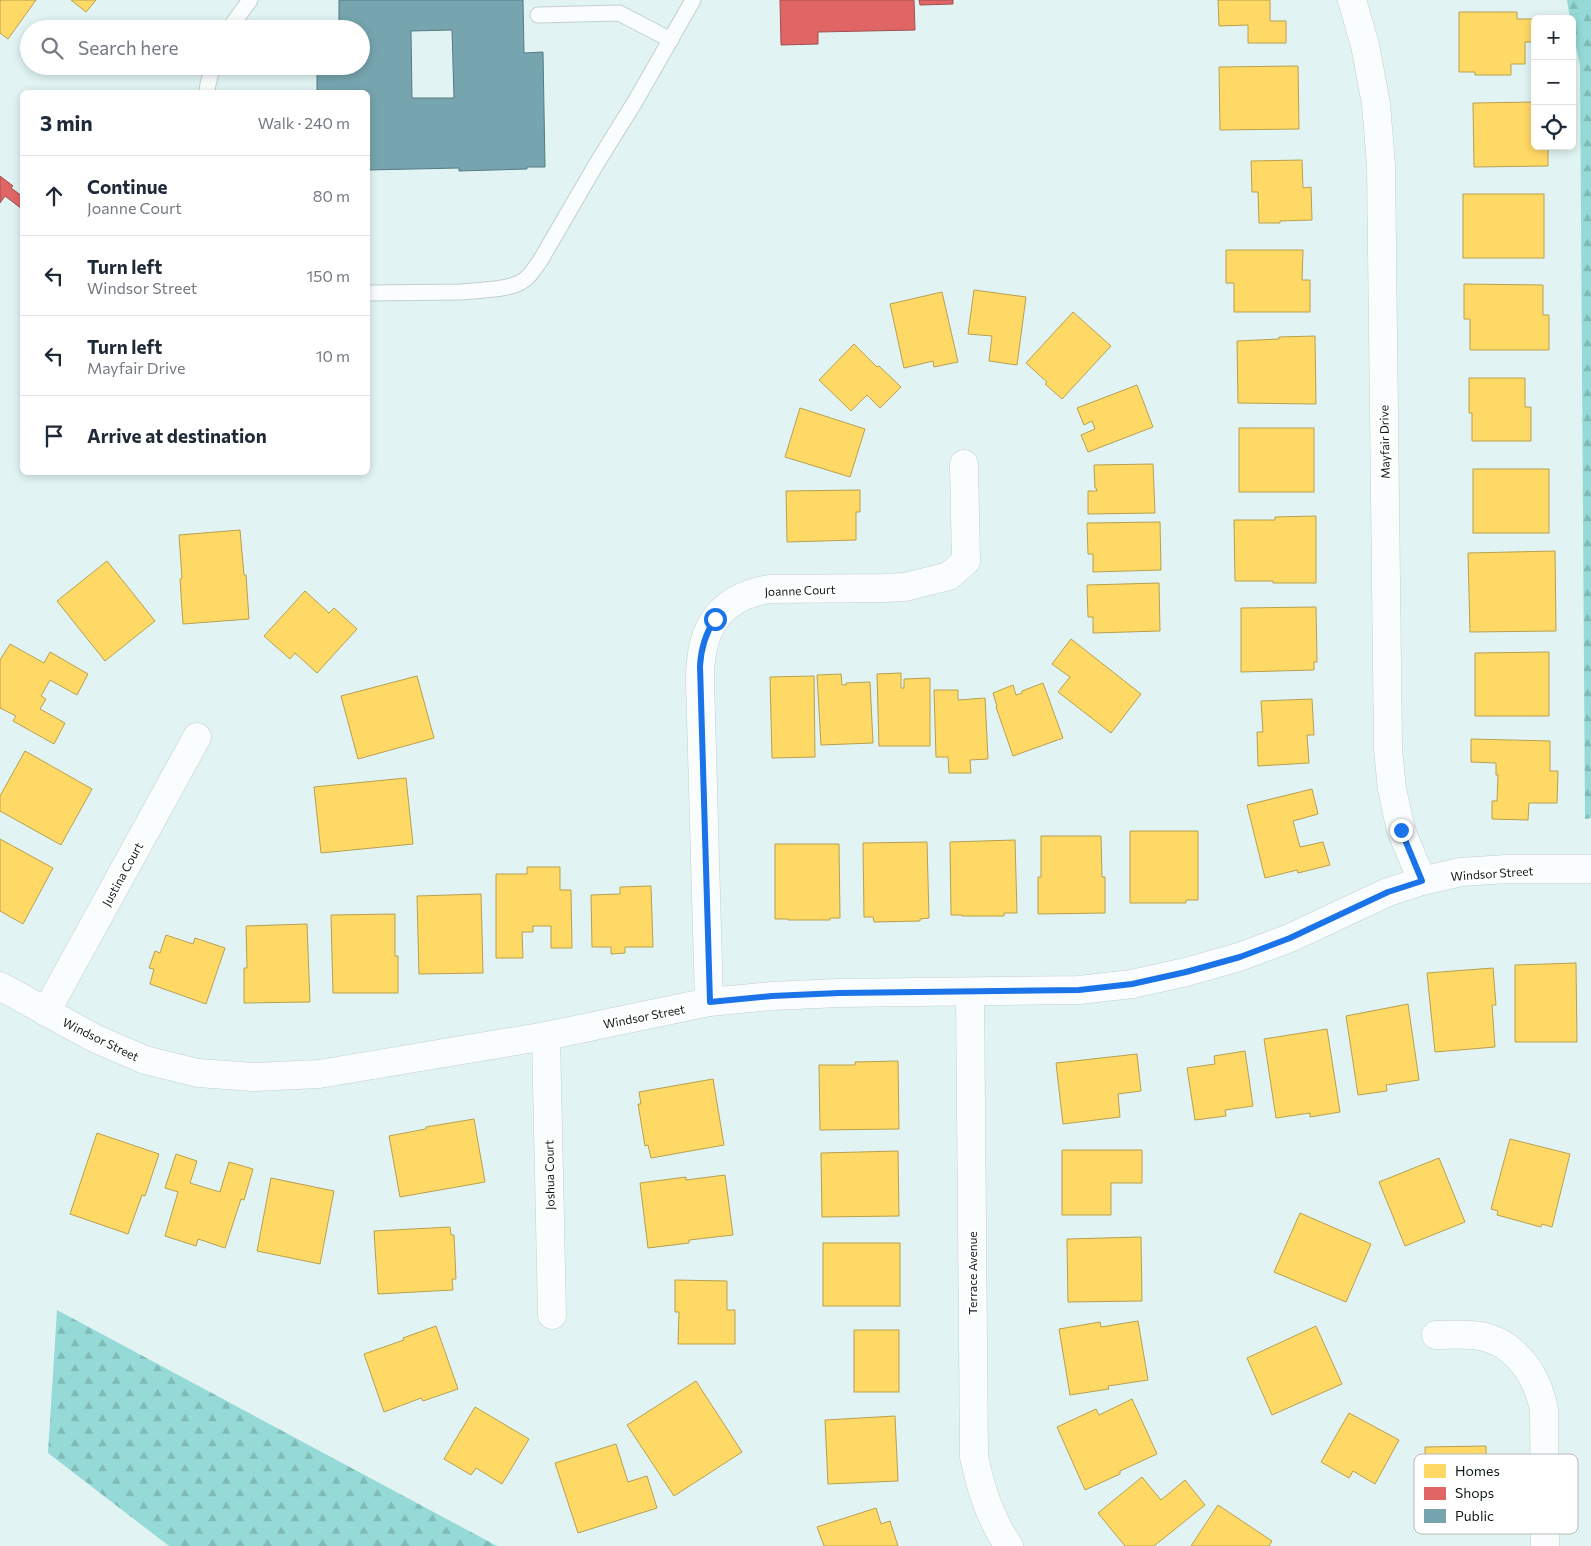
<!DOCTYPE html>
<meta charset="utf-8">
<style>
:root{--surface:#fff;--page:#f2f2f3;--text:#1f2937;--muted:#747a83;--line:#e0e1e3}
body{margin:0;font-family:Commissioner,sans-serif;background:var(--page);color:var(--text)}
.controls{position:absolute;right:15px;top:15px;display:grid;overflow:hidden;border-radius:8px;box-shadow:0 2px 8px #0003}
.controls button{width:45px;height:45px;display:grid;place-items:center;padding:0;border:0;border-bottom:1px solid var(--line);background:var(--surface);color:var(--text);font:25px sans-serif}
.stop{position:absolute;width:15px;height:15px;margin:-11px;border:4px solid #1a73e8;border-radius:50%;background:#fff}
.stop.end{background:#1a73e8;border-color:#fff;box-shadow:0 1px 5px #0008}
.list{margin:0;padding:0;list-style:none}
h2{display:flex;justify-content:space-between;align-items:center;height:65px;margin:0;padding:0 20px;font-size:21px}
h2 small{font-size:16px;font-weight:400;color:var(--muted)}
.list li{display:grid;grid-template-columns:32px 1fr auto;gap:15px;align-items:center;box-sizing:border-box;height:80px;padding:0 20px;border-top:1px solid var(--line)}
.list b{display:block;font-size:19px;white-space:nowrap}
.list p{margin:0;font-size:16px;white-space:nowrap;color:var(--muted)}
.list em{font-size:16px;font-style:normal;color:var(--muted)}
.icon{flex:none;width:28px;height:28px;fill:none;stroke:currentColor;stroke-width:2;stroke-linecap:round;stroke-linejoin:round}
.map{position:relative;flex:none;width:1591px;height:1546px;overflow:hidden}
.search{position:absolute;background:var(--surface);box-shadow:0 2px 8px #0003;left:20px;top:20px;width:350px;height:55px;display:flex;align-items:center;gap:12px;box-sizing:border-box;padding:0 18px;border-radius:28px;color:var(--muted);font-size:19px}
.panel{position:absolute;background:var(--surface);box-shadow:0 2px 8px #0003;left:20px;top:90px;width:350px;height:385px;border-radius:8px}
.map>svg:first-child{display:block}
.forest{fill:url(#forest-firs)}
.homes{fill:#ffd966;stroke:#b7a04f}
.shops{fill:#e06666;stroke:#a14f4f}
.public{fill:#76a5af;stroke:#577b82;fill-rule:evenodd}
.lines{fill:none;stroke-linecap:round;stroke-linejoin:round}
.service-casing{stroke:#c1cfce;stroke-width:17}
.minor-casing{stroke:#c1cfce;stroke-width:29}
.service{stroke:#fafdfd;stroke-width:15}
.minor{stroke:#fafdfd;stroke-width:28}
.route{stroke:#1a73e8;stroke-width:6}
.labels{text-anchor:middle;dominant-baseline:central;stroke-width:5;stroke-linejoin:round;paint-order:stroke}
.street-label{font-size:12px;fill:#0e1a1a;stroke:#fff}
.key{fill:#fff;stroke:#b7baba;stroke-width:1}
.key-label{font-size:14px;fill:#0e1a1a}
</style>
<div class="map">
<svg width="1591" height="1546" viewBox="0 0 1591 1546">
<defs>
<pattern id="forest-firs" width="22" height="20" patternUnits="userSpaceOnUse" patternTransform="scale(1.25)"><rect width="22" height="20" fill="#95dad6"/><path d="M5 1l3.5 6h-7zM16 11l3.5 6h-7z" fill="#7fbab7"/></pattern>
</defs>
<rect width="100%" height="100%" fill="#e1f4f3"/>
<g class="forest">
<polygon points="1567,0 1591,0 1591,818 1585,819 1580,65 1572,28 1572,19 1570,19"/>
<polygon points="57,1310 497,1546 169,1546 48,1453"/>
</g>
<g class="homes">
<polygon points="0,0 36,0 8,39 0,33"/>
<polygon points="71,0 96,0 86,12"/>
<polygon points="1218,0 1270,0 1270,21 1286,21 1286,43 1248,43 1248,25 1219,26"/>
<polygon points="1459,12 1517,12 1517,19 1533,19 1533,42 1525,42 1525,64 1511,64 1511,75 1475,75 1475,72 1459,72"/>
<polygon points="1298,66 1299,129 1220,130 1219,67"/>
<polygon points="1535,102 1535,146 1548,146 1548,166 1474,167 1473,103"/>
<polygon points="1302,160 1303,188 1311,187 1312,220 1280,221 1280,223 1259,223 1258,192 1252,192 1251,161"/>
<rect x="1463" y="194" width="81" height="64"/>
<polygon points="1226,250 1303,250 1302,280 1310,280 1310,312 1234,312 1234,283 1226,283"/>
<polygon points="1464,284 1543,285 1543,315 1549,315 1549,350 1470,350 1470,319 1464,319"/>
<polygon points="974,290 1026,297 1017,365 989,361 992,336 968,334"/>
<polygon points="942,292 958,362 934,367 933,361 904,368 890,304"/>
<polygon points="1073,312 1111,346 1062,399 1045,384 1047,382 1026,363"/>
<polygon points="1315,336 1316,404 1238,403 1237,341 1279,339 1279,337"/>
<polygon points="854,344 877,367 879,366 901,387 880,408 867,395 851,411 819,380"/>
<polygon points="1469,378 1525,378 1525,407 1531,407 1531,441 1472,441 1472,413 1469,413"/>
<polygon points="1137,385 1153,427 1088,452 1081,435 1095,429 1092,421 1084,425 1077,408"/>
<polygon points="800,408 865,429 850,477 785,457"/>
<rect x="1239" y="428" width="75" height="64"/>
<polygon points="1153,464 1155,513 1088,514 1088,491 1097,491 1096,488 1095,488 1094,465"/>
<rect x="1473" y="469" width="76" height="64"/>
<polygon points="860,490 860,512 856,512 856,540 787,542 786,491"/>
<polygon points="1316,516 1316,583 1273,583 1273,581 1235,581 1234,520 1275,520 1275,517"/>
<polygon points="1160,522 1161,570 1093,572 1093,554 1088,554 1087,523"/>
<polygon points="240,530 244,575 246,575 249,619 183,624 180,579 182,578 179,535"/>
<polygon points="1555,551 1556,631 1470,632 1468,553"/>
<polygon points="107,561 155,621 105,661 57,601"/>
<polygon points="1159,583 1160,631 1093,633 1093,617 1088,617 1087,585"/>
<polygon points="305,591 329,613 334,608 357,629 317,673 295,653 290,659 264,636"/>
<polygon points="1316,607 1317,662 1314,662 1314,670 1241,672 1241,608"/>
<polygon points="1071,639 1141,694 1111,733 1058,692 1070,677 1052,664"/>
<polygon points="10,644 44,663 50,652 88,674 77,695 50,680 41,696 46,699 40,709 65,723 54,744 13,721 16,716 0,708 0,660"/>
<polygon points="1549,652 1549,716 1475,716 1475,653"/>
<polygon points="901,673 901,688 904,688 904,679 930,678 930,746 879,746 877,674"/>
<polygon points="841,674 842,685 846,685 846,683 870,682 873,743 821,745 817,675"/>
<polygon points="417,676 434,738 358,759 341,696"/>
<polygon points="814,676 815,757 772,758 770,677"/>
<polygon points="1043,683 1063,738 1013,756 996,707 997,706 993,693 1013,685 1016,695 1022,693 1022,691"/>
<polygon points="934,690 958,690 958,700 985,698 988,759 970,760 971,773 949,773 948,757 936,757"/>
<polygon points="1312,699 1314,735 1307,735 1309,763 1258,766 1257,732 1263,732 1261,701"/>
<polygon points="1471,739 1550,741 1550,771 1558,771 1557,803 1529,803 1528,820 1492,819 1492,801 1497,801 1498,775 1496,775 1496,763 1471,762"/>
<polygon points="25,751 92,789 61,845 0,811 0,796"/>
<polygon points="406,778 413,844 321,853 314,787"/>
<polygon points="1312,789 1318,814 1293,821 1300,847 1323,842 1330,865 1298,873 1297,870 1265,878 1247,805"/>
<polygon points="1130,831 1198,831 1198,900 1186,900 1186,903 1130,903"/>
<polygon points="1041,836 1101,836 1102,877 1105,877 1105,913 1038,914 1038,877 1041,877"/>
<polygon points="0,839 53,868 23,924 0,911"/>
<polygon points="1015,840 1017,913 1004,913 1004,916 962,916 962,915 951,915 950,842"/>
<polygon points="927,842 929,918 920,919 920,921 874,922 873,917 864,917 863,843"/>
<polygon points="775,844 839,844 840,918 830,918 830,920 788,920 788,919 775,919"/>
<polygon points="527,867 560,867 560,890 571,890 572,948 551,948 551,926 533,926 533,932 522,932 523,958 496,958 496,874 527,874"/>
<polygon points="651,886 653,947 625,947 625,953 611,954 611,947 592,947 591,895 620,894 620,887"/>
<polygon points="481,894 483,973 419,974 417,896"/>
<polygon points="395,914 395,956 398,956 398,993 333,993 331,915"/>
<polygon points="307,924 310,1002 244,1003 244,968 247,968 246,926"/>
<polygon points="166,935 193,944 195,938 225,948 206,1004 150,984 154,969 149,968 155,951 160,953"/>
<polygon points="1576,963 1577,1042 1515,1042 1515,965"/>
<polygon points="1493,968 1496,1005 1492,1005 1495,1047 1435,1052 1427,973"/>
<polygon points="1408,1004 1419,1080 1386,1085 1387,1091 1358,1095 1346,1016"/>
<polygon points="1327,1029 1340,1112 1310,1117 1310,1113 1276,1118 1264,1039"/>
<polygon points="1245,1051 1253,1106 1225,1110 1226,1116 1195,1120 1187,1068 1215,1064 1214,1056"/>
<polygon points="1137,1054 1141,1091 1118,1094 1120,1117 1063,1124 1056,1063"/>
<polygon points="898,1061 899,1129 820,1130 819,1065 855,1065 855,1062"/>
<polygon points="713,1079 724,1145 651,1158 648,1145 645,1146 638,1104 641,1104 639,1092"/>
<polygon points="474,1119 485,1182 400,1197 389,1136 426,1129 426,1127"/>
<polygon points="97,1133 159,1154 145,1196 142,1195 128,1234 70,1214"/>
<polygon points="1510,1139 1570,1154 1552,1227 1542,1224 1541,1227 1497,1215 1498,1211 1491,1209"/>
<polygon points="1062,1150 1142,1150 1142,1183 1111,1183 1111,1215 1062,1215"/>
<polygon points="898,1151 899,1216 822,1217 821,1153"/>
<polygon points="176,1154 197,1161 190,1183 220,1192 229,1162 253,1169 244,1200 241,1199 225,1248 198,1239 196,1246 165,1236 178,1192 165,1188"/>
<polygon points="1439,1158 1465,1222 1405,1246 1379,1182"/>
<polygon points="725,1175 733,1235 689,1240 689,1243 648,1248 640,1183 686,1177 686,1180"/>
<polygon points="271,1178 334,1191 320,1264 257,1251"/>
<polygon points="1300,1213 1371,1244 1346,1302 1274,1272"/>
<polygon points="450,1227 451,1235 454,1235 456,1279 452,1279 453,1290 378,1294 374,1231"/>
<polygon points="1141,1237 1142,1301 1068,1302 1067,1239"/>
<rect x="823" y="1243" width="77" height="63"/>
<polygon points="675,1280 727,1281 727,1310 735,1310 735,1344 678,1344 679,1312 675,1312"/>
<polygon points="1138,1321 1148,1380 1108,1386 1109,1389 1070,1395 1059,1329 1100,1322 1101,1327"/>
<polygon points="436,1326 458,1389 423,1401 421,1398 384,1412 364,1354 404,1340 403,1338"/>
<polygon points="1316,1326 1342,1384 1272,1415 1247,1358"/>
<rect x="854" y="1330" width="45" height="62"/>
<polygon points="696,1381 742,1452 674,1496 627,1425"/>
<polygon points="1132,1399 1157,1454 1120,1471 1120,1474 1085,1490 1057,1427 1096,1409 1099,1415"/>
<polygon points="475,1407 529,1439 502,1484 476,1468 471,1475 444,1459"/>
<polygon points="1349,1413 1399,1440 1375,1484 1353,1471 1349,1478 1321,1462"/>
<polygon points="895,1416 898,1481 828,1484 825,1420"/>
<polygon points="616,1444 628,1482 647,1476 657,1508 578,1533 555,1463"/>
<polygon points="1486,1446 1487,1524 1426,1525 1425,1447"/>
<polygon points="1142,1477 1161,1500 1185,1480 1205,1505 1154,1546 1125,1546 1098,1513"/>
<polygon points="1218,1505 1272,1541 1269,1546 1191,1546"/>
<polygon points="876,1508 881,1524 890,1521 898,1546 824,1546 817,1527"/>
</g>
<g class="shops">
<polygon points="780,0 914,0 915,30 818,32 818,44 781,45"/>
<polygon points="919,0 953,0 953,4 920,5"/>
<polygon points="0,176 13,186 11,188 22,196 22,209 5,196 0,203"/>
</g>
<path class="public" d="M 339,0 L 523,0 L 524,53 L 543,52 L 545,167 L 527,167 L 527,169 L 459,171 L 459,168 L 368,170 L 368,92 L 317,92 L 317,74 L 340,74 L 340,66 L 361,66 L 361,29 L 339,29 ZM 452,30 L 454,98 L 412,98 L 411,31 Z"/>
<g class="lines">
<g class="service-casing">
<g id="service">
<polyline points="538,15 619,13 671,40"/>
<polyline points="229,29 250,0"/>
<polyline points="207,92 208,84 213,66"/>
<path d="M 368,293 L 462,292 C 477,290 509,290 521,282 C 529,278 534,269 540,261 L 597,163 L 636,100 L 693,0"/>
</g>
</g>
<g class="minor-casing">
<g id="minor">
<polyline points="1352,0 1365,45 1376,104 1381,165 1388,749 1392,789 1401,830 1422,881"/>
<polyline points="0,986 94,1038 145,1060 198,1073 253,1077 319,1074 546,1036 709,1002 772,996 839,993 1079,990 1132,984 1186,972 1239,957 1290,938 1388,892 1422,881 1461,872 1506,869 1591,869"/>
<path d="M 970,992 L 974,1457 C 981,1489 990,1519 1009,1546"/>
<path d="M 709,1002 L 700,680 C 700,630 717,598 769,589 L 885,588 L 905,587 L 949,576 L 966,561 L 964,464"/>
<polyline points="46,1012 197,737"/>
<polyline points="546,1036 552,1315"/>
<path d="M 1436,1335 C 1447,1335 1459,1334 1471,1335 C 1512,1337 1537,1373 1544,1410 L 1545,1546"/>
</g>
</g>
<use href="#service" class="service"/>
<use href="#minor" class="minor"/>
</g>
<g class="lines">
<path class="route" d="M 715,619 C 705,634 701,648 700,666 L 710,1002 L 772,996 L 839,993 L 1079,990 L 1132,984 L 1186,972 L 1240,957 L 1290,938 L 1388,892 L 1422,881 L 1401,830"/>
</g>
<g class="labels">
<g class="street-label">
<text transform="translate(1384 442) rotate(-91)">Mayfair Drive</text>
<text transform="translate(800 590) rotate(-2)">Joanne Court</text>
<text transform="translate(1492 873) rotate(-4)">Windsor Street</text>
<text transform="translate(122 874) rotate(-61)">Justina Court</text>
<text transform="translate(644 1016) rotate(-11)">Windsor Street</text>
<text transform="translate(101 1039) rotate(26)">Windsor Street</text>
<text transform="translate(549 1175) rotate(-91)">Joshua Court</text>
<text transform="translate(972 1273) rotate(-90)">Terrace Avenue</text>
</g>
</g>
<rect x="1414" y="1454" width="164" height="80" rx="8" class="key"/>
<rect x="1424" y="1464" width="22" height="14" fill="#ffd966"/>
<rect x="1424" y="1487" width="22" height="13" fill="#e06666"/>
<rect x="1424" y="1509" width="22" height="14" fill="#76a5af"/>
<g class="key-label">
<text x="1455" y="1476">Homes</text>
<text x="1455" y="1498">Shops</text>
<text x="1455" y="1521">Public</text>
</g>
</svg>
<div class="controls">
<button>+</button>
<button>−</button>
<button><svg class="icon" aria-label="locate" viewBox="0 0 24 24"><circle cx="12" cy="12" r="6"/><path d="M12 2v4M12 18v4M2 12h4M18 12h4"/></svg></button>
</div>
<div class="stop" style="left:715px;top:619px"></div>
<div class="stop end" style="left:1401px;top:830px"></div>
<div class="search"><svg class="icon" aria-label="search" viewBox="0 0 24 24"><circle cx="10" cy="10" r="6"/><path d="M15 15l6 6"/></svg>Search here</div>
<section class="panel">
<h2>3 min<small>Walk · 240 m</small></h2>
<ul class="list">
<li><svg class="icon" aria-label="ahead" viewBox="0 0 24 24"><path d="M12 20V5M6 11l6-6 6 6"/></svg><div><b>Continue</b><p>Joanne Court</p></div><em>80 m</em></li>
<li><svg class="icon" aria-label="left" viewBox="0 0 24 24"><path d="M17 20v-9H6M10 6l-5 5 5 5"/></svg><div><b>Turn left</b><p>Windsor Street</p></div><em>150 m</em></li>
<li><svg class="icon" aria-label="left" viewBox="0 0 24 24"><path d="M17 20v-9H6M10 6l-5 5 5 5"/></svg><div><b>Turn left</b><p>Mayfair Drive</p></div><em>10 m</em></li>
<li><svg class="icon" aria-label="arrive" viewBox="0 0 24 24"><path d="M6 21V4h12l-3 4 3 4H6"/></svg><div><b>Arrive at destination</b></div></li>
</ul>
</section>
</div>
